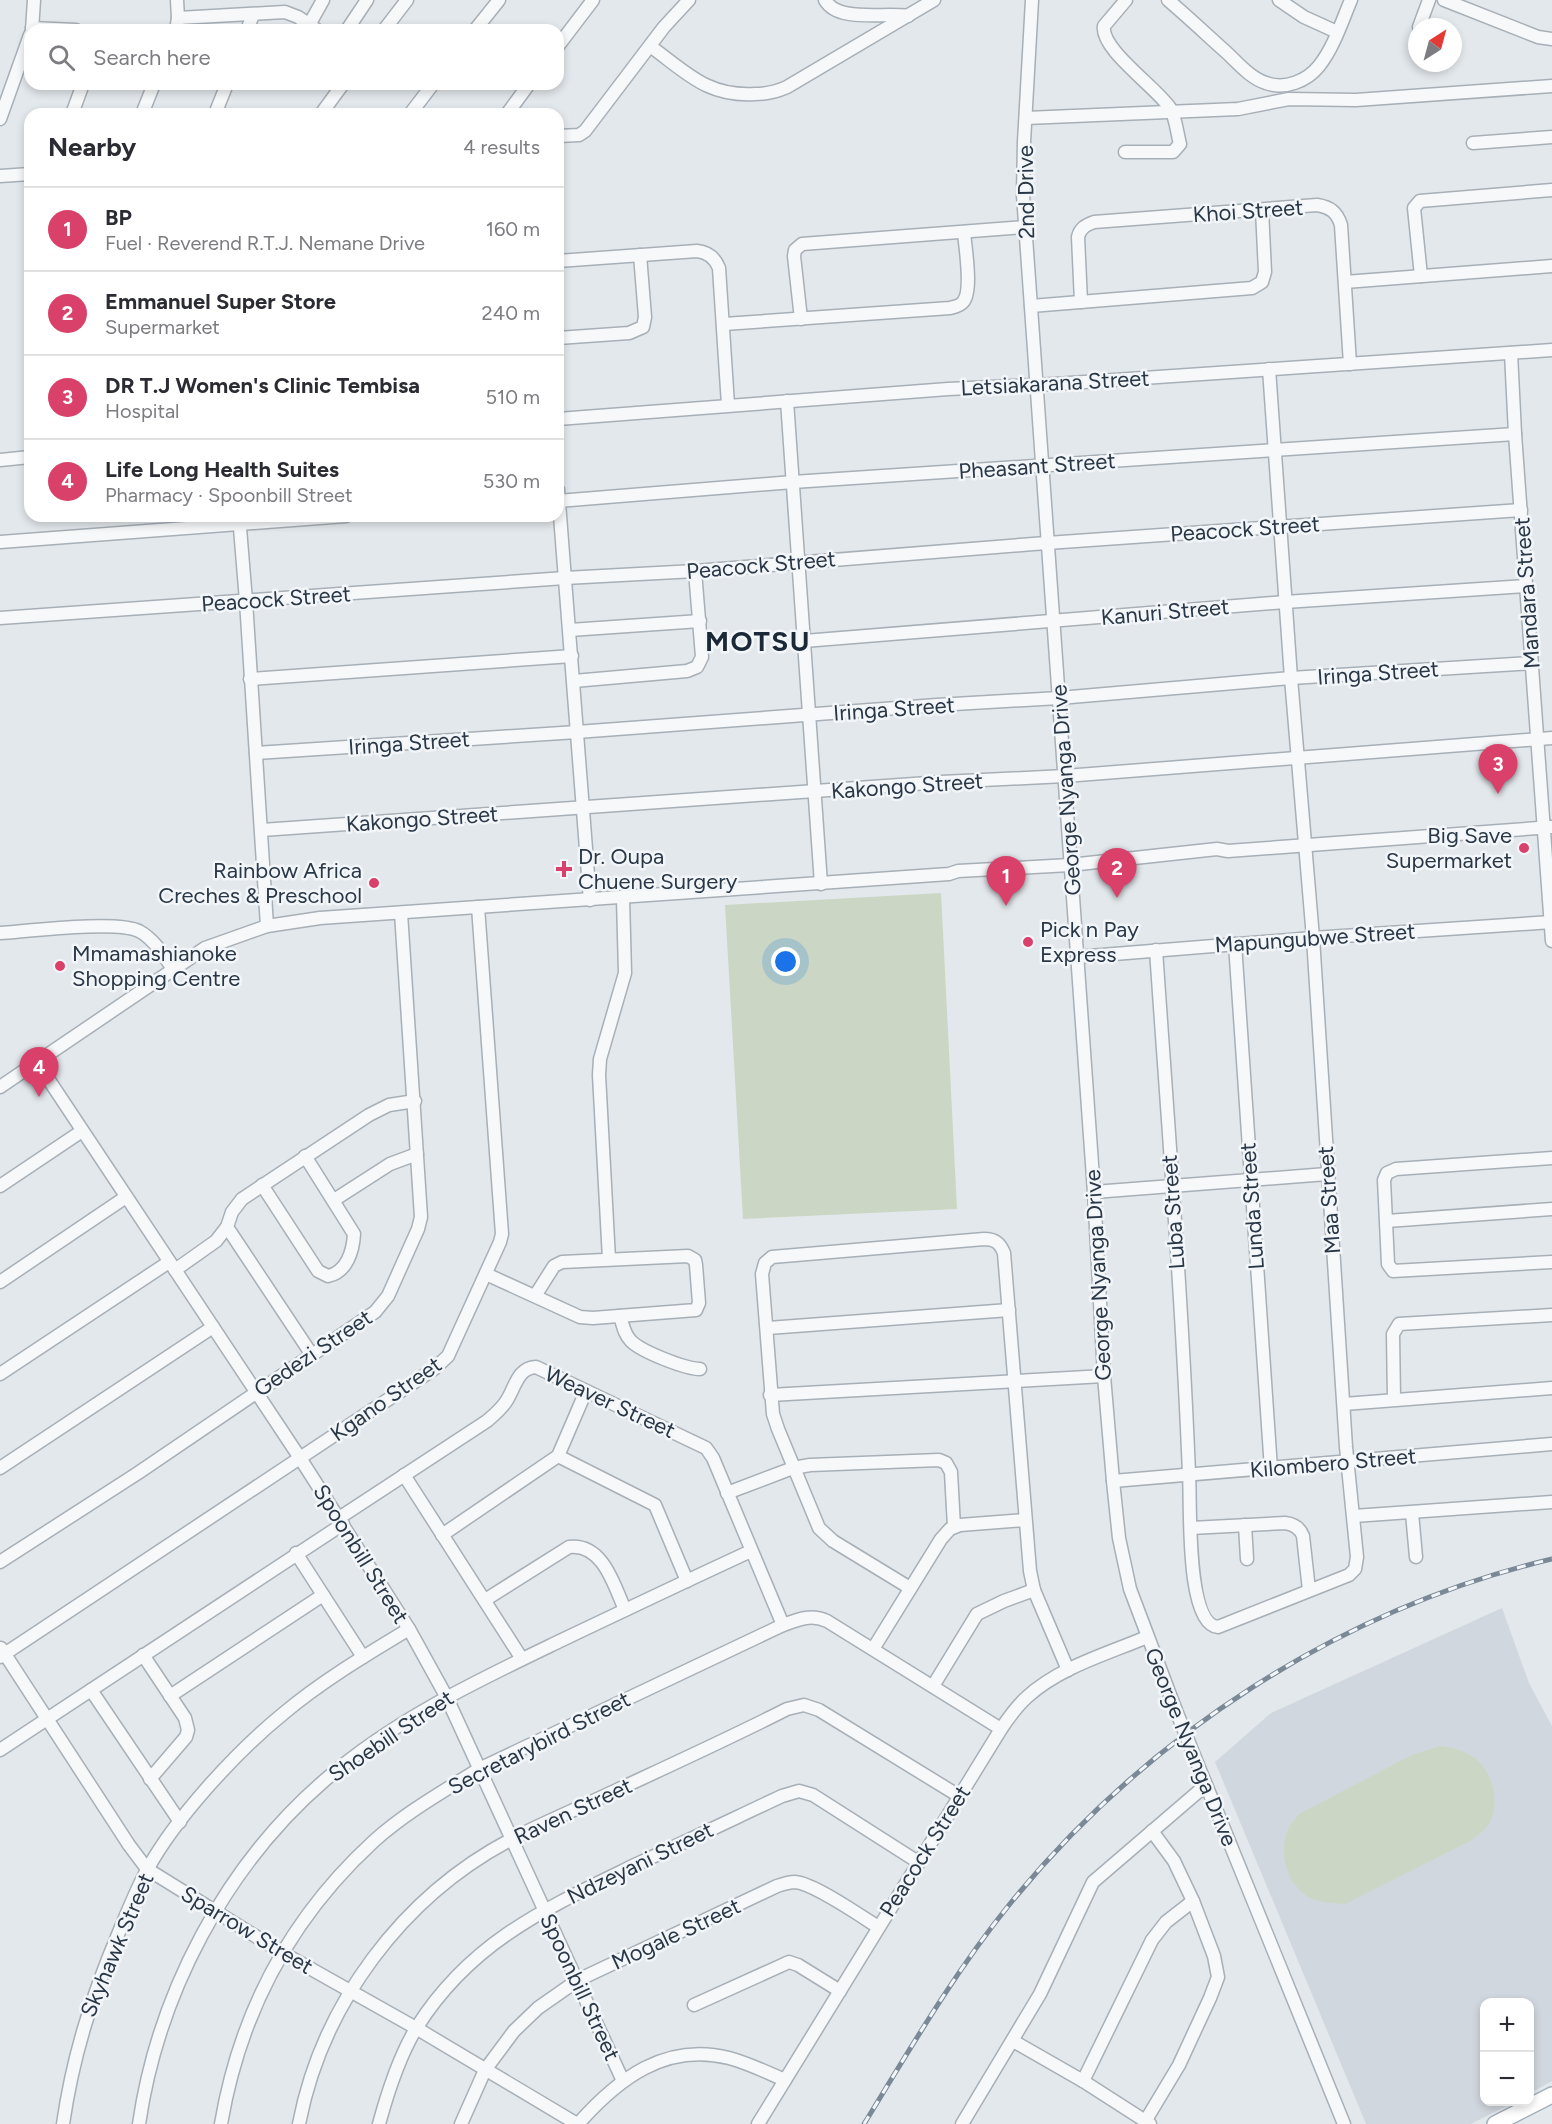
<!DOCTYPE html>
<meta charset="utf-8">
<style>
:root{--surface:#fff;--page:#f7f7f7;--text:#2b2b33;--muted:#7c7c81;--line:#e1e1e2;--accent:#d9416a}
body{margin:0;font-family:Figtree,sans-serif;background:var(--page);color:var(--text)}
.controls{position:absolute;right:18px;bottom:18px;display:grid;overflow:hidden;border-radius:12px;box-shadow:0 3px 9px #0003}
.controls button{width:54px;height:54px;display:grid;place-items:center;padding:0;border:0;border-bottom:2px solid var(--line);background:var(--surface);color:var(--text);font:30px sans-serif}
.compass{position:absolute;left:1408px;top:18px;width:54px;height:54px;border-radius:50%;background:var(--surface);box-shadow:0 3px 9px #0003;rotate:36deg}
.you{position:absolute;left:786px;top:962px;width:21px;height:21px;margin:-15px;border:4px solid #fff;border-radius:50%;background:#1a73e8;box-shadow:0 0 0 9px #1a73e833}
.badge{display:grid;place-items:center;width:39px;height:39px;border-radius:50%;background:var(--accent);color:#fff;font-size:20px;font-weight:700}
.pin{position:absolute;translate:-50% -50px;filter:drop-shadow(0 2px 3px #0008)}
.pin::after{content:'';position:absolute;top:32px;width:21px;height:18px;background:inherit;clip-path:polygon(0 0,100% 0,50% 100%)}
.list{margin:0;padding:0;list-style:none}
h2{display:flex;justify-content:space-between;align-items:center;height:78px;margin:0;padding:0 24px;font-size:26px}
h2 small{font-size:20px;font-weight:400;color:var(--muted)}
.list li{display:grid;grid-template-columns:39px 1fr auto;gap:18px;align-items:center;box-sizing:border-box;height:84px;padding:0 24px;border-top:2px solid var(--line)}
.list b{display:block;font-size:22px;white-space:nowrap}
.list p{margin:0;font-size:20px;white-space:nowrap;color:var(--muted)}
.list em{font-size:20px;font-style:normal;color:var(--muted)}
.icon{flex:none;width:33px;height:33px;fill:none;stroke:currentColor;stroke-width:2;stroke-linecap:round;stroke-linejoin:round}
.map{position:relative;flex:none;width:1552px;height:2124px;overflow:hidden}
.search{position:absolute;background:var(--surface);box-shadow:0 3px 9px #0003;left:24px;top:24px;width:540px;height:66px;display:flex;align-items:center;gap:15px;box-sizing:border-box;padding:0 21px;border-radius:18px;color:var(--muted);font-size:22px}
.panel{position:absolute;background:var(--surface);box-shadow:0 3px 9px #0003;left:24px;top:108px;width:540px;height:414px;border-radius:18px}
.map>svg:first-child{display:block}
.built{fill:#d1d7de}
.pitch{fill:#cbd7c4}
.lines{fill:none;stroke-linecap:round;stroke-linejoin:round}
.minor-casing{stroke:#a7afb7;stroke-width:15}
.major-casing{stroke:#a1aeb9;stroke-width:18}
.minor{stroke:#f7f8fa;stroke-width:12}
.major{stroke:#fff;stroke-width:15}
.rail-casing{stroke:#7b8997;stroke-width:5}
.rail{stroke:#f3f6f9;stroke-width:3;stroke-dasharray:9;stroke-linecap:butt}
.minor-bridge-casing{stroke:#a7afb7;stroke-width:15;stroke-linecap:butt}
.minor-bridge{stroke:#f7f8fa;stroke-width:12}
.poi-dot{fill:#d9416a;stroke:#f3f6f9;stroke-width:2}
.labels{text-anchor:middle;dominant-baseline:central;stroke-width:5;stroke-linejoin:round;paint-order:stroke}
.street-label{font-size:22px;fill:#293746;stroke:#f3f6f9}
.poi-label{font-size:22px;fill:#293746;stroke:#f3f6f9;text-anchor:start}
.district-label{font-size:28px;font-weight:bold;letter-spacing:1.5px;fill:#1b2837;stroke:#f3f6f9}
</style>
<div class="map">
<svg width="1552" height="2124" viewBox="0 0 1552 2124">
<rect width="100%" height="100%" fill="#e3e8ec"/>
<polygon class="built" points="1502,1608 1529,1683 1552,1726 1552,2081 1530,2093 1530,2002 1484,2002 1484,2102 1514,2102 1471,2124 1366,2124 1215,1762 1271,1713"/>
<g class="pitch">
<polygon points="941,893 957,1209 743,1219 725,905"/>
<path d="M 1440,1746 C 1453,1748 1465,1750 1476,1759 C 1494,1774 1502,1808 1486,1828 C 1483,1832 1476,1836 1472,1840 L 1345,1904 C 1332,1903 1315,1903 1304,1894 C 1285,1879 1279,1851 1288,1829 C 1291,1824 1296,1818 1299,1814 L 1412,1755 Z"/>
</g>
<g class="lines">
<g class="minor-casing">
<g id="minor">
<path d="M 825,0 C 838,23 884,12 908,16"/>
<polyline points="1032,0 1024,142 1023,195 1094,1192 1104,1376 1113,1481 1119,1538 1130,1589 1175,1708"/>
<path d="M 1168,0 C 1188,17 1207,35 1226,52 C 1238,63 1250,78 1266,83 C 1285,90 1307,81 1319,66 C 1334,47 1342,21 1351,0"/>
<polyline points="1279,0 1304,17 1337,32"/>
<polyline points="1444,0 1538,37 1552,39"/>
<polyline points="178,18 285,12 298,17 317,30"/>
<polyline points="309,25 323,0"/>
<polyline points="1419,27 1429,0"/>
<polyline points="32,28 76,30"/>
<polyline points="32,30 34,0"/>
<polyline points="176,30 178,18 177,0"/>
<polyline points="247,30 253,15"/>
<polyline points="347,30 367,0"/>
<polyline points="384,30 407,0"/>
<polyline points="475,30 499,0"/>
<polyline points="558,46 593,0"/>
<path d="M 650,46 C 686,72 707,97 755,94 C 766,94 776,92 787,87 L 934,0"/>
<polyline points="72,114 83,84"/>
<polyline points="142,114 154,84"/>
<polyline points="215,114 227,84"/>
<polyline points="321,114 343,84"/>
<polyline points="410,114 433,84"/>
<polyline points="507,114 529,84"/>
<polyline points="1026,118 1238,109 1289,99 1356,100 1552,86"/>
<polyline points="0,119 30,35"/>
<polyline points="558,136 579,135 585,131 664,27 689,0"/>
<polyline points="1473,143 1552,137"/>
<path d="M 1125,152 L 1173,152 L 1180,144 C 1177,133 1176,118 1170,108 C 1156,87 1100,49 1104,26 L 1126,0"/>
<polyline points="0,176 30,174"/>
<path d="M 558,261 L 697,251 C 708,252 715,258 719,268 L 728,405"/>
<polyline points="1421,276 1414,208 1420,201 1552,190"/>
<polyline points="1345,282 1552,266"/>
<path d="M 1081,302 L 1078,237 C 1080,228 1086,225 1094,222 L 1317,205 C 1330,207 1337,212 1341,225 L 1350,364"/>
<polyline points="1031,306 1252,288 1262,282 1265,272 1262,210"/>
<polyline points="801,319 794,256 795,250 802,244 1025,227"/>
<path d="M 724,324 L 950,308 C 954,307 960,306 963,302 C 973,291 965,247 964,232"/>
<polyline points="558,338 629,333 643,327 645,317 640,255"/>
<polyline points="1511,353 1515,434 1552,941"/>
<polyline points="787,401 821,884"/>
<polyline points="558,419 948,389 1055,384 1552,350"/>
<polyline points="0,460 30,457"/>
<polyline points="558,490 590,900"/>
<polyline points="558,501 793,482 1515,434"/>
<polyline points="239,516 246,601 267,926"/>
<polyline points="0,542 346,516"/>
<polyline points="0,618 565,578 695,571 1033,544 1521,510"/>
<polyline points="570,630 700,621"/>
<polyline points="804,641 1285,602 1526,586"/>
<polyline points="250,679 572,656"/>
<polyline points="574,681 687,671 697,667 702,657 695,571"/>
<polyline points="256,753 577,732 937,705 1059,698 1291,678 1532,663"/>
<polyline points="262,830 942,782 1065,776 1552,738"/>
<path d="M 0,933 C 29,931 117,920 139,931 C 154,939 164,956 173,969"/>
<polyline points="1235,944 1271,1469"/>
<path d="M 1156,950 C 1168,1124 1182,1299 1189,1474 C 1191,1500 1185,1625 1218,1627 L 1349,1575 L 1355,1569 L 1357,1557 L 1346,1447 L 1313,938 L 1291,678 L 1269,369"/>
<polyline points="1077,957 1313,938 1552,922"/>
<polyline points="37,1062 300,1458 409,1629 446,1696 623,2081"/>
<polyline points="0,1087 205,948 267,926 320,918 949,874 958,871 1070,865 1217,849 1228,851 1552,827"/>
<polyline points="1552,1158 1396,1169 1387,1173 1384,1180 1388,1264 1393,1271 1552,1262"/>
<path d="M 262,1185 L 318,1271 L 328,1276 C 347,1272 353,1251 354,1234 L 305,1156"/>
<polyline points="0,1186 82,1131"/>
<polyline points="1094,1192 1327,1174"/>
<polyline points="334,1200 390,1164 417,1154"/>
<polyline points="1387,1221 1552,1209"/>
<polyline points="609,1259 599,1075 600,1059 625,973 623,898"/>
<polyline points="175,1270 216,1241 227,1227"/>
<polyline points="486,1274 580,1317 593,1318 696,1310 699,1303 696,1265 695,1260 688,1256 562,1262 554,1266 535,1296"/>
<polyline points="0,1282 126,1197"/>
<path d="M 620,1316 C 623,1325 624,1334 631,1341 C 642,1352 686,1369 700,1369"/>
<polyline points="768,1328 1009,1310"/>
<polyline points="312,1355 227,1227 232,1212 242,1199 369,1115 389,1105 415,1101"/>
<polyline points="0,1374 169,1262"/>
<polyline points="770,1395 1104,1376"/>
<polyline points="1394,1399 1393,1334 1399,1324 1552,1315"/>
<polyline points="1344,1404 1552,1388"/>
<polyline points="558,1456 655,1505 687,1581"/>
<polyline points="0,1468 213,1327"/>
<polyline points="404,1475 522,1659"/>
<polyline points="1113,1481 1552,1444"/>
<polyline points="727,1493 793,1468 810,1465 939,1460 946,1463 951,1472 954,1527"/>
<polyline points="1412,1513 1416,1557"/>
<polyline points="1354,1516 1552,1502"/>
<path d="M 339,1518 L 487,1421 C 494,1415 500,1410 505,1403 C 515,1390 516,1368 536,1367 L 706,1448 L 713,1458 L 783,1625"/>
<polyline points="1245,1525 1247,1559"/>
<path d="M 1191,1528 L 1285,1523 C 1293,1524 1300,1528 1303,1536 L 1309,1590"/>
<polyline points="442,1535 558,1456 586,1391"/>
<polyline points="296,1553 363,1657"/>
<polyline points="0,1562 138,1473 375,1312 388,1296 418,1229 421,1217 401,913"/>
<path d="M 910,1588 L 833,1541 L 819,1528 L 778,1429 L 773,1414 L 762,1274 L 765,1263 L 772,1257 L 984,1239 C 995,1239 1000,1243 1004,1253 L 1030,1571 L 1034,1590 L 1068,1670"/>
<path d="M 485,1600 L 569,1547 C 603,1543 614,1585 625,1610"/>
<polyline points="1,1648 129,1845 147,1869 281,1952 416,2028 577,2124"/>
<polyline points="873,1649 941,1539 950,1529 960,1525 1025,1520"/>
<polyline points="143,1655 185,1718 188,1730 186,1737 150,1779"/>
<polyline points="0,1657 434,1369 448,1356 500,1242 502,1234 478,907"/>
<polyline points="933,1686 977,1614 1004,1601 1034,1590"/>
<polyline points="91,1690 180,1822"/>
<polyline points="170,1696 323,1595"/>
<polyline points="0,1750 343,1524"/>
<polyline points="1198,1765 1344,2124"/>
<polyline points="694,2005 789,1962 798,1965 840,1991"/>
<polyline points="1013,2041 1083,2081 1150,2124"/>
<polyline points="1083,2081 1152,1940 1166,1922 1193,1901"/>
<polyline points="1146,2120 1179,2065 1210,1998 1218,1977 1214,1956 1193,1901 1174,1861 1152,1831"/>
<path d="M 63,2124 C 73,2055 92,1996 119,1932 C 128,1911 136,1890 147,1870 C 176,1817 237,1751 284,1713 C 322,1681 366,1655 409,1629"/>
<path d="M 139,2124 C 158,1994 225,1866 325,1780 C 395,1719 479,1680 562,1640 C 625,1610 688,1580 751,1551"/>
<path d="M 221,2124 C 240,2012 290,1918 374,1841 C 405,1813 444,1791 479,1769 L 783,1625 C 799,1619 811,1614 827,1621 L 1001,1729"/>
<path d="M 299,2124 C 322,2004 403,1896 512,1839 C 547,1821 584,1806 619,1789 C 675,1763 732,1737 787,1709 L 804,1705 L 819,1710 L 959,1796"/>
<path d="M 379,2124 C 388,2091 399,2056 417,2027 C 472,1940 549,1907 637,1864 C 685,1842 733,1819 782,1796 L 799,1791 L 813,1795 L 918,1862"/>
<path d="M 461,2124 L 485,2070 L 514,2031 L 538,2008 L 578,1980 L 777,1886 C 783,1884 789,1882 795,1882 C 813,1883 861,1916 878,1927"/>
<path d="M 578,2124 C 618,2079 665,2042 729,2058 C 748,2063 766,2072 785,2080"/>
<path d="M 758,2124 L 1001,1729 C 1009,1717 1017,1706 1027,1697 C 1060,1667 1107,1654 1147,1637"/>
<polyline points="962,2124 1040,1994 1093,1882 1206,1785"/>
</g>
</g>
<g class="major-casing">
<polyline id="major" points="1495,2124 1552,2095"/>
</g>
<use href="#minor" class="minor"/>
<use href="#major" class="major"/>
<g class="rail-casing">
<path id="rail" d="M 864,2124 C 910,2049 954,1973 1009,1905 C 1146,1736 1340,1609 1552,1559"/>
</g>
<use href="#rail" class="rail"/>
<g class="minor-bridge-casing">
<polyline id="minor-bridge" points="1175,1708 1198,1765"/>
</g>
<use href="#minor-bridge" class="minor-bridge"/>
</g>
<g class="poi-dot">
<circle cx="1524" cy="848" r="6"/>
<path d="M561 860h6v6h6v6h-6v6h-6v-6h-6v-6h6z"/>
<circle cx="374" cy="883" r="6"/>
<circle cx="1028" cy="942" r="6"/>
<circle cx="60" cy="966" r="6"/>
</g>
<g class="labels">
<g class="street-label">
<text transform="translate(1026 192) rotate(-91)">2nd Drive</text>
<text transform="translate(1248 211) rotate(-4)">Khoi Street</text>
<text transform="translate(1055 383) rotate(-3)">Letsiakarana Street</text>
<text transform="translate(1037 466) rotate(-4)">Pheasant Street</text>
<text transform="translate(1245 529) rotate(-4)">Peacock Street</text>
<text transform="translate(761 565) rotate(-5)">Peacock Street</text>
<text transform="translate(1527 593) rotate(-94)">Mandara Street</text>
<text transform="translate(276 599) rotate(-4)">Peacock Street</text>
<text transform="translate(1165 612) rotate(-5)">Kanuri Street</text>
<text transform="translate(1378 673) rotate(-4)">Iringa Street</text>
<text transform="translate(894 709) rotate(-4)">Iringa Street</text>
<text transform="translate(409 743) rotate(-4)">Iringa Street</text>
<text transform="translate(907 786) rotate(-4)">Kakongo Street</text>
<text transform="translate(1066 790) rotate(-94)">George Nyanga Drive</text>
<text transform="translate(422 819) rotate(-4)">Kakongo Street</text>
<text transform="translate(1315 938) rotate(-4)">Mapungubwe Street</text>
<text transform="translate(1329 1200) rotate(-94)">Maa Street</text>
<text transform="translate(1252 1206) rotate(-94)">Lunda Street</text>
<text transform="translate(1173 1212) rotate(-94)">Luba Street</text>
<text transform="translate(1098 1275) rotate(-93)">George Nyanga Drive</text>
<text transform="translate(313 1353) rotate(-34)">Gedezi Street</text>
<text transform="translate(386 1399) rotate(-35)">Kgano Street</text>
<text transform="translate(610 1402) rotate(25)">Weaver Street</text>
<text transform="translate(1333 1463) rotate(-5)">Kilombero Street</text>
<text transform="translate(361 1554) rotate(58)">Spoonbill Street</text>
<text transform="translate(391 1736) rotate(-34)">Shoebill Street</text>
<text transform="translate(539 1743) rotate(-27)">Secretarybird Street</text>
<text transform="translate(1191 1747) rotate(68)">George Nyanga Drive</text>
<text transform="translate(573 1811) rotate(-25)">Raven Street</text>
<text transform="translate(925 1851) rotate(-58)">Peacock Street</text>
<text transform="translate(640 1863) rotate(-26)">Ndzeyani Street</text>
<text transform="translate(247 1930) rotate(31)">Sparrow Street</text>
<text transform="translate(676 1934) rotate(-25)">Mogale Street</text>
<text transform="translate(117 1945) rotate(-67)">Skyhawk Street</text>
<text transform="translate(580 1987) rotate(65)">Spoonbill Street</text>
</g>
<g class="poi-label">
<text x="1512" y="835" text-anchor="end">Big Save<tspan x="1512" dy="25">Supermarket</tspan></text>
<text x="578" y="856">Dr. Oupa<tspan x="578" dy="25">Chuene Surgery</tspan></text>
<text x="362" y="870" text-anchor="end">Rainbow Africa<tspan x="362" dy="25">Creches &amp; Preschool</tspan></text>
<text x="1040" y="929">Pick n Pay<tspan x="1040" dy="25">Express</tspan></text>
<text x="72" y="953">Mmamashianoke<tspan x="72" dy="25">Shopping Centre</tspan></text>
</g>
<g class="district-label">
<text x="758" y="641">MOTSU</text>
</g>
</g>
</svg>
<div class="controls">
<button>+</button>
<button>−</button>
</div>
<svg class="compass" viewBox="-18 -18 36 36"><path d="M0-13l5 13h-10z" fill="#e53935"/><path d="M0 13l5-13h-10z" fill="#7c7c81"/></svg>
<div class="you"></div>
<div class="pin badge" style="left:1006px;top:906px">1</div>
<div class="pin badge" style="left:1117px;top:898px">2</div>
<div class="pin badge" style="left:1498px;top:794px">3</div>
<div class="pin badge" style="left:39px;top:1097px">4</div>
<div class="search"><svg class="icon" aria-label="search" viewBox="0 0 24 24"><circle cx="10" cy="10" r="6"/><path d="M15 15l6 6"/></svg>Search here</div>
<section class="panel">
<h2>Nearby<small>4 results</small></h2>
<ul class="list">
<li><span class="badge">1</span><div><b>BP</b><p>Fuel · Reverend R.T.J. Nemane Drive</p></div><em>160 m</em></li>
<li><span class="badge">2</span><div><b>Emmanuel Super Store</b><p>Supermarket</p></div><em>240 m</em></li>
<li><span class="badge">3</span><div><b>DR T.J Women's Clinic Tembisa</b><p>Hospital</p></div><em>510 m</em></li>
<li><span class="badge">4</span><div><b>Life Long Health Suites</b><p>Pharmacy · Spoonbill Street</p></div><em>530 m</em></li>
</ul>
</section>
</div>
